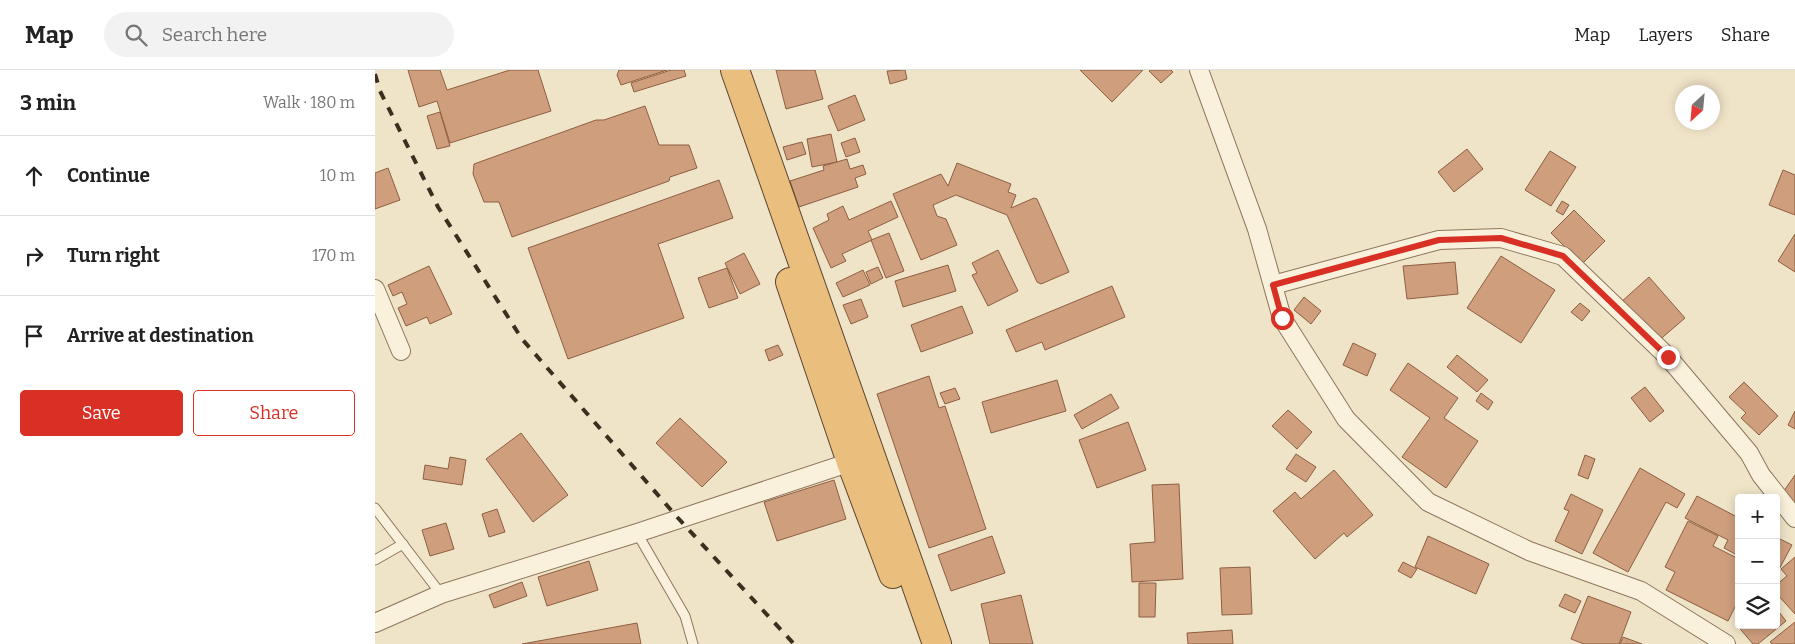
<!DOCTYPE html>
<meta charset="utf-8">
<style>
:root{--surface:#fff;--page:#f2f2f2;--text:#222;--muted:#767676;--line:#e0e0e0;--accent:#d93025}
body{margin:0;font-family:Bitter,serif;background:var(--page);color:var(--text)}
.controls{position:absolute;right:15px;bottom:15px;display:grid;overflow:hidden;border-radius:5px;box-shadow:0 2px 12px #0003}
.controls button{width:45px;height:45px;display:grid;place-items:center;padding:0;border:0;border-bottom:1px solid var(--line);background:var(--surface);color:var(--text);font:25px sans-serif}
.compass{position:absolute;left:1300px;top:15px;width:45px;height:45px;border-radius:50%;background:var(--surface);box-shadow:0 2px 12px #0003;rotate:206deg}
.stop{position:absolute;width:15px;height:15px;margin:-11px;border:4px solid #d93025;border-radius:50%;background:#fff}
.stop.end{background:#d93025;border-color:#fff;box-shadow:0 1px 5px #0008}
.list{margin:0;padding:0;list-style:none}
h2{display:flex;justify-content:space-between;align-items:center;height:65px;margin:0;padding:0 20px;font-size:21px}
h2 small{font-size:16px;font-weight:400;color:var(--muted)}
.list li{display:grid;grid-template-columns:32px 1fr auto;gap:15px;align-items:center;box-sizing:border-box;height:80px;padding:0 20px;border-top:1px solid var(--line)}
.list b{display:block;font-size:19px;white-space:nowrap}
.list em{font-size:16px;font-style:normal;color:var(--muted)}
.actions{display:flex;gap:10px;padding:15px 20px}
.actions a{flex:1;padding:11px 0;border:1px solid var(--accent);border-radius:5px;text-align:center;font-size:18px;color:var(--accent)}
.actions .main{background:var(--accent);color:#fff}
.icon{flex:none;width:28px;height:28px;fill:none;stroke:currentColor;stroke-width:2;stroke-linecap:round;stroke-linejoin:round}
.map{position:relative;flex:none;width:1420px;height:574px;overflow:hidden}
header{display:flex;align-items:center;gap:30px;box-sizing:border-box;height:70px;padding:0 25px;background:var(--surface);border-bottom:1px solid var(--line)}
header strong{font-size:24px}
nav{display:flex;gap:28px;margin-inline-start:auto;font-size:18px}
.search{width:350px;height:45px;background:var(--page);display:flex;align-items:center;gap:12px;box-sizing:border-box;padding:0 18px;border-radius:28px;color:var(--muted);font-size:19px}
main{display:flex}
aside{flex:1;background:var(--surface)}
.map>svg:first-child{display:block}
.building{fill:#cf9f7d;stroke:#8d5f41}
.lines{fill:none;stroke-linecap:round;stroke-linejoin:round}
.service-casing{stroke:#8d765c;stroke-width:11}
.minor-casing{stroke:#8d765c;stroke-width:20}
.trunk-casing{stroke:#5b4430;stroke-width:30}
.service{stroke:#faf1dc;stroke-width:9}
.minor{stroke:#faf1dc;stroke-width:18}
.trunk{stroke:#eabe7c;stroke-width:28}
.rail{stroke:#3d2e20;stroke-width:4;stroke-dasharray:9 9;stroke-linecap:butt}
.route{stroke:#d93025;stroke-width:6}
</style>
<header>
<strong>Map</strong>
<div class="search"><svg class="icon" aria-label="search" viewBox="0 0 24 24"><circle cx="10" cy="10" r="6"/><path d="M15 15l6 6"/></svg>Search here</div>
<nav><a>Map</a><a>Layers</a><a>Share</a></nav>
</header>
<main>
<aside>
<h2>3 min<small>Walk · 180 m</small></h2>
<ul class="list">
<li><svg class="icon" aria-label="ahead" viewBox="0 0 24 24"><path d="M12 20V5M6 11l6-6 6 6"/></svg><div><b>Continue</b></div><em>10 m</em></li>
<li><svg class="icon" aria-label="right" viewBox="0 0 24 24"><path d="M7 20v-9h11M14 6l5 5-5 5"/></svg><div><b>Turn right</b></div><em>170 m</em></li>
<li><svg class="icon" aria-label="arrive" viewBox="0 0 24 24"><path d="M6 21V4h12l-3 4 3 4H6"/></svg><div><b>Arrive at destination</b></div></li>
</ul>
<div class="actions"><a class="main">Save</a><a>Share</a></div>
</aside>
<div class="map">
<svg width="1420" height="574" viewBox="0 0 1420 574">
<rect width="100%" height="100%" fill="#f0e4c8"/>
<g class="building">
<polygon points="33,0 65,0 72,20 135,0 163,0 176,41 75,73 62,31 44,37"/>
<polygon points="244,0 292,0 246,15 242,5"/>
<polygon points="296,0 309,0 311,6 259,22 256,13"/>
<polygon points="401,0 440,0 448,29 411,39"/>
<polygon points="530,0 532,9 515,14 512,1"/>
<polygon points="705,0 768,0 737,32"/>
<polygon points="776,0 796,0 798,2 786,13 774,1"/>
<polygon points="480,25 490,50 463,61 453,36"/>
<polygon points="270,36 284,75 314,75 322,98 295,107 294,111 137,167 124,132 109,132 98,104 99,94 221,50 229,50"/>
<polygon points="65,42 75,76 62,79 52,46"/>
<polygon points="456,64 462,92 437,97 432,69"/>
<polygon points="480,68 485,82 471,87 466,73"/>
<polygon points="427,72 431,84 412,90 408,77"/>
<polygon points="1092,79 1108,99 1079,122 1063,102"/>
<polygon points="1175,81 1201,97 1176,136 1150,120"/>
<polygon points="472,89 475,99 488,95 491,104 480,108 483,117 424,137 415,111 449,100 448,96"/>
<polygon points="582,93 636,114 633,122 641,125 636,138 659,128 662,129 694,202 666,214 662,212 632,145 581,125 558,135 562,146 571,149 582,175 546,190 518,124 566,104 573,116"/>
<polygon points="13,98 25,130 0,139 0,103"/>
<polygon points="1408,100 1420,105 1420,145 1394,135"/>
<polygon points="344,110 358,148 283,174 309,248 193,289 153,178"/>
<polygon points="516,131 523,147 493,161 497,170 467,184 471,191 456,198 438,158 454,150 452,144 468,136 474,150"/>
<polygon points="1187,131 1194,135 1188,145 1181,141"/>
<polygon points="1199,140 1230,171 1207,194 1176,163"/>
<polygon points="514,163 529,201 511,208 496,170"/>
<polygon points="1420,164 1420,202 1403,191"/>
<polygon points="623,180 643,221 613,236 597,205 602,203 597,193"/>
<polygon points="369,183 385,214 365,224 350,193"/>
<polygon points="1126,186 1180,220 1146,273 1092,238"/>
<polygon points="1080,192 1083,224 1032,229 1028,196"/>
<polygon points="573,195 581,221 528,237 520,211"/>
<polygon points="54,196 77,244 55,254 52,247 31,256 23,238 32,234 27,222 18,226 13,215"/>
<polygon points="503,197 508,208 496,214 491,202"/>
<polygon points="352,198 363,228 334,238 323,208"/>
<polygon points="488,200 495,215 468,227 461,213"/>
<polygon points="1274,207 1310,248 1281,273 1245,233"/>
<polygon points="737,216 750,247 670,280 667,272 641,282 631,260"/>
<polygon points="929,227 946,241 936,254 919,240"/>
<polygon points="486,229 493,247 476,254 468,235"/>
<polygon points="1205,233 1215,241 1207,251 1196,242"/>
<polygon points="587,236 598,263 546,282 536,255"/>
<polygon points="978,273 1001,284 992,306 968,295"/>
<polygon points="403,275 408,285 394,291 390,280"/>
<polygon points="1082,285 1113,310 1102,322 1072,297"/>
<polygon points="1033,293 1083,328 1069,348 1103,371 1071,418 1027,387 1055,348 1015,320"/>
<polygon points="554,306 564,338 570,336 611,459 554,478 502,324"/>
<polygon points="682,310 691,341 616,363 607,332"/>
<polygon points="1369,312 1403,346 1384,365 1366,348 1371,343 1354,327"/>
<polygon points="1270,317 1289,341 1275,352 1256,328"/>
<polygon points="580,318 585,329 570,334 565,323"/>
<polygon points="1106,323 1118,332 1113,340 1101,331"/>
<polygon points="736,324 744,338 707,359 699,345"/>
<polygon points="913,340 937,362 922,379 897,356"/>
<polygon points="1420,341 1420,359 1413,355"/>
<polygon points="305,348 352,392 327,417 281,373"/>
<polygon points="753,352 771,400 722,418 704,370"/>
<polygon points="146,363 193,425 158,452 111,389"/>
<polygon points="921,384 941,397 931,412 911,399"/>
<polygon points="1210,385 1220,389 1213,409 1203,405"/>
<polygon points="75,387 91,390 87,415 48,409 50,395 73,399"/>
<polygon points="1265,398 1310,424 1302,438 1291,432 1253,502 1218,483"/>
<polygon points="959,400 998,445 972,467 969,463 940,489 898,441 920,422 926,429"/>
<polygon points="1420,405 1420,435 1406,425"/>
<polygon points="459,410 471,449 402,471 389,432"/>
<polygon points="804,414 808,509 757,512 755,474 780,472 777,415"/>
<polygon points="1196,424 1228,440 1207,484 1180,471 1194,441 1189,439"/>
<polygon points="1322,426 1364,448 1364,486 1349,478 1353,470 1310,448"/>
<polygon points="122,439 130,462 114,467 107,444"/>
<polygon points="1313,451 1343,466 1338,476 1364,489 1364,529 1353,551 1291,520 1300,502 1290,497"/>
<polygon points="71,453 79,479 55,486 47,460"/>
<polygon points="617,466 630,503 576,521 563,485"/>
<polygon points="1053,466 1114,494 1101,524 1040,497"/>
<polygon points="1401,467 1417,475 1401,505"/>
<polygon points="1420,487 1420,544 1401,523 1401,515 1412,506 1406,499"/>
<polygon points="214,491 223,520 172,536 163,507"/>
<polygon points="1028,492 1042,499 1036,508 1023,501"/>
<polygon points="875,497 877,544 847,545 845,498"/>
<polygon points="147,512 152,526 119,538 114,525"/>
<polygon points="764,513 781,513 780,547 764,547"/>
<polygon points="1190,524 1206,531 1200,543 1184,536"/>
<polygon points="646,525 658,574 615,574 606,534"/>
<polygon points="1213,526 1256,542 1244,574 1209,574 1196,569"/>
<polygon points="1401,538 1411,551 1383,574 1378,574 1361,554 1364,552 1364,555 1401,555"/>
<polygon points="1420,552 1420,574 1397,574 1395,572"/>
<polygon points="262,553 266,574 147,574"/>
<polygon points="857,560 858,574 813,574 812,563"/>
<polygon points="1248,567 1267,574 1245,574"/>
</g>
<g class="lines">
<g class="service-casing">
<g id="service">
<polyline points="0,438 66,524"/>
<polyline points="262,463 310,546 318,574"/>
<polyline points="0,490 28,474"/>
</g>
</g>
<g class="minor-casing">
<g id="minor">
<polyline points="824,0 882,159 907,248 971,349 1053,432 1154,481 1266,521 1351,574"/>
<polyline points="898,215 1064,170 1126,168 1188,186 1293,287 1374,383 1386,405 1420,448"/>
<polyline points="0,219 26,281"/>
<polyline points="0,553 66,524 262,463 476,392"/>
</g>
</g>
<g class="trunk-casing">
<g id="trunk">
<polyline points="360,0 562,574"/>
<polyline points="415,212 476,392 518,504"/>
</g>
</g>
<use href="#service" class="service"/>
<use href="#minor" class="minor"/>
<use href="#trunk" class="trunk"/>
<polyline class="rail" points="0,4 5,21 63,137 147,269 303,448 419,574"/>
</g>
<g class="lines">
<polyline class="route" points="907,248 898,215 1064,170 1126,168 1188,186 1293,287"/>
</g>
</svg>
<div class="controls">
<button>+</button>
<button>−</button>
<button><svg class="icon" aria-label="layers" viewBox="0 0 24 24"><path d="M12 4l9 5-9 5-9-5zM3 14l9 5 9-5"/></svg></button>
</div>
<svg class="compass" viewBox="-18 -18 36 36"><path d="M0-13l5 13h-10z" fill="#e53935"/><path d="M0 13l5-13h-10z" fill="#767676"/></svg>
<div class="stop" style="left:907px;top:248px"></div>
<div class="stop end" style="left:1293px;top:287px"></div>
</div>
</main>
